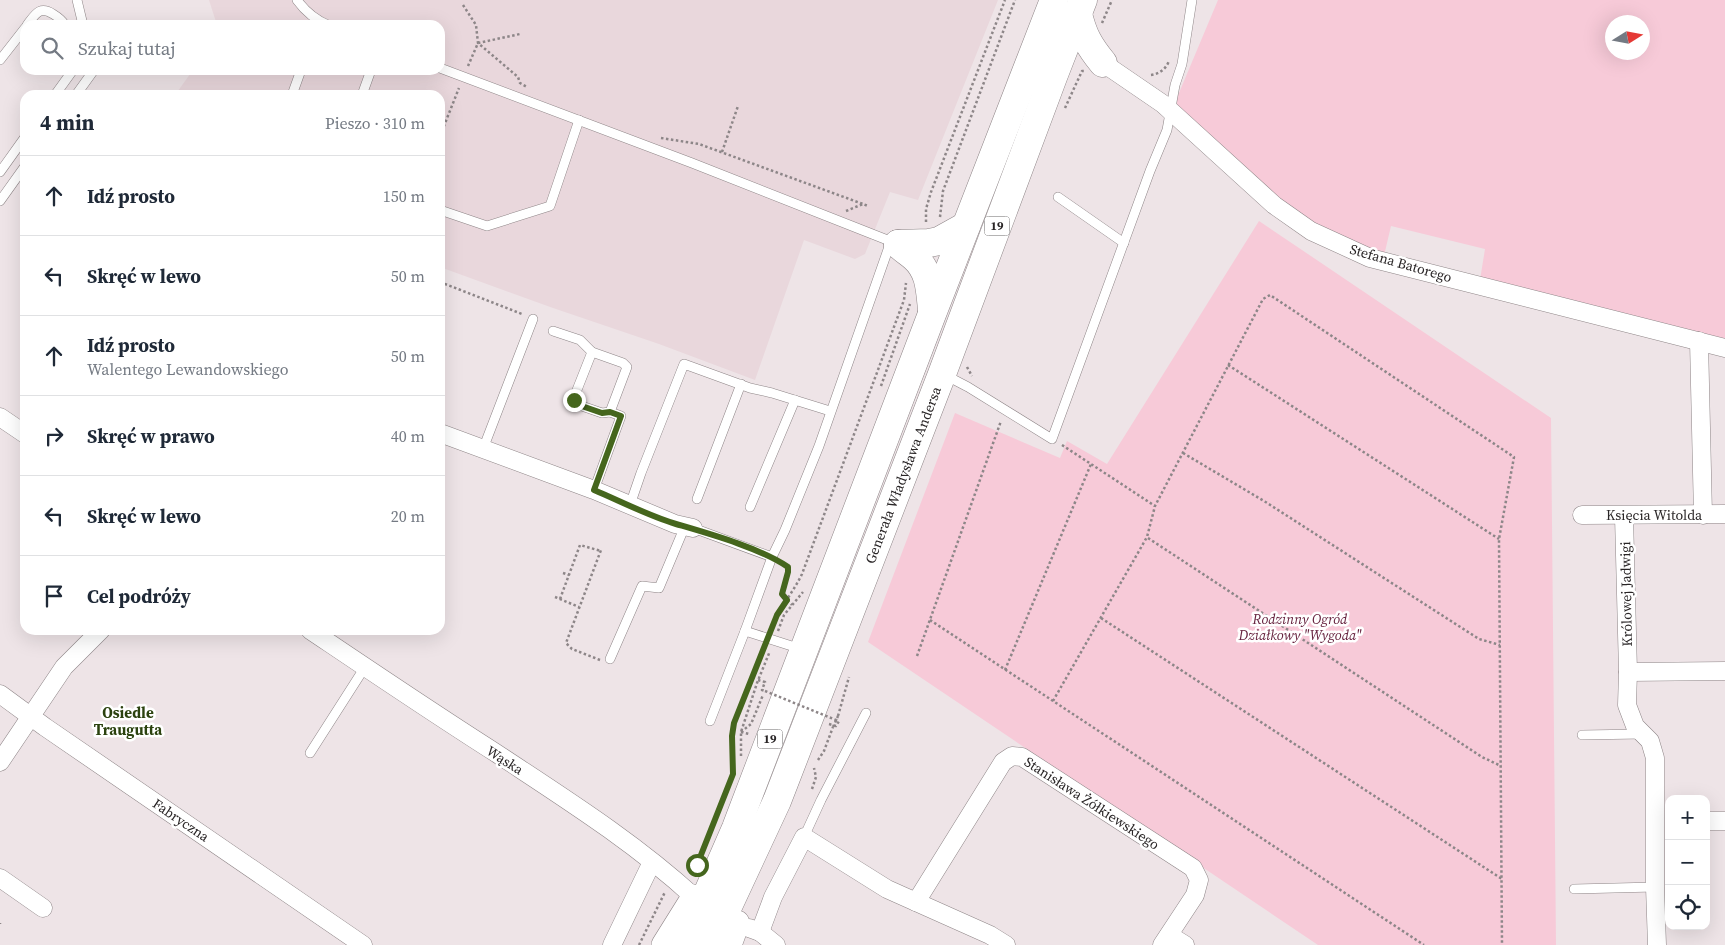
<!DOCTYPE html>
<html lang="pl">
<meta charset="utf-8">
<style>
:root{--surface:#fff;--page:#f6f6f7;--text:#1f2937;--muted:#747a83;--line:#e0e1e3}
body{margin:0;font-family:"Source Serif 4",serif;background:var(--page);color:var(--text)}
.controls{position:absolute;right:15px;bottom:15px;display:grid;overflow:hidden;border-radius:10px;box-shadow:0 5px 20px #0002}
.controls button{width:45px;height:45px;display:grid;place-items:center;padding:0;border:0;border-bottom:1px solid var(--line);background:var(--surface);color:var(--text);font:25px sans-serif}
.compass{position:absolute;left:1605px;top:15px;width:45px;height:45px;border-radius:50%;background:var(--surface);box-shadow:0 5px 20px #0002;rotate:79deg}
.stop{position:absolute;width:15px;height:15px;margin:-11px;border:4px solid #45661d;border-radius:50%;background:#fff}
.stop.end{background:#45661d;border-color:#fff;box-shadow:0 1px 5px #0008}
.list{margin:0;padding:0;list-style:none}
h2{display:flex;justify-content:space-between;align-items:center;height:65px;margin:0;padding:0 20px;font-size:21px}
h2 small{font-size:16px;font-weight:400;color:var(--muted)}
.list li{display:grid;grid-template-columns:32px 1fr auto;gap:15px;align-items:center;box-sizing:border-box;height:80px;padding:0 20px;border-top:1px solid var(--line)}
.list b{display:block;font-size:19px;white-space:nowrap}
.list p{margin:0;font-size:16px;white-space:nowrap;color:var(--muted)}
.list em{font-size:16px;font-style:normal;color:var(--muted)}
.icon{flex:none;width:28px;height:28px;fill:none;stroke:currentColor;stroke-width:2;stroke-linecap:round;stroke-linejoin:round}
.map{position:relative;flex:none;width:1725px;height:945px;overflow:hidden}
.search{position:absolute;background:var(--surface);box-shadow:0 5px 20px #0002;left:20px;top:20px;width:425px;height:55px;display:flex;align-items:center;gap:12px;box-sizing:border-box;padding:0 18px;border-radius:15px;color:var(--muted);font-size:19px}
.panel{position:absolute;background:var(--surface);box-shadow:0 5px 20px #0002;left:20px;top:90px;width:425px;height:545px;border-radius:15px}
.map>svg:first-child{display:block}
.built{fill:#e9d7dc}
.green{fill:#f7cad8;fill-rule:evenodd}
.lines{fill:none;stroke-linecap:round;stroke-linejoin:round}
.lane-casing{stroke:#8e8587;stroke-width:10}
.street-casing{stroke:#8e8587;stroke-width:19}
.secondary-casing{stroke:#8e8587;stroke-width:26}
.highway-casing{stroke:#8e8587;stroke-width:29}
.path{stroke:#8d8688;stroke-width:2.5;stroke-dasharray:2.5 2.5;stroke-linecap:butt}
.lane{stroke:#fff;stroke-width:9}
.street{stroke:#fff;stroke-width:18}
.secondary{stroke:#fff;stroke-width:25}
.highway{stroke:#fff;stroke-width:28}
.path-bridge{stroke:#8d8688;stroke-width:2.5;stroke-dasharray:2.5 2.5;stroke-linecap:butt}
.route{stroke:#45661d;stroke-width:6}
.labels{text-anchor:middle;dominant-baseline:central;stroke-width:5;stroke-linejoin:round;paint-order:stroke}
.shield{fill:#fff;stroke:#696667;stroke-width:1}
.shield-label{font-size:12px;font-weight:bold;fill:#292526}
.street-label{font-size:14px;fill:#292526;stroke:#fff}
.park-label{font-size:14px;font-style:italic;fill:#67233f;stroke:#fff}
.neighbourhood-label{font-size:15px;font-weight:bold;fill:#2b420f;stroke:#fff}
</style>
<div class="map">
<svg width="1725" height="945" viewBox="0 0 1725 945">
<rect width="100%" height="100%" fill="#eee4e7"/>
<polygon class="built" points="209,0 998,0 918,200 890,192 865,254 855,259 804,240 755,380 659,344 553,308 440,267 440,95 175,95 193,70 440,70 440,25 217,25"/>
<g class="green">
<path d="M 1218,0 L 1725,0 L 1725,348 L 1479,286 L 1485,249 L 1391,226 L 1383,260 L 1311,230 L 1171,112 ZM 1612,22 L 1642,22 L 1642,52 L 1612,52 Z"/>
<polygon points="1259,221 1551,418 1556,945 1318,945 868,642 955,413 1060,458 1067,441 1107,464"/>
</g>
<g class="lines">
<g class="lane-casing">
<g id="lane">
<polyline points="77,0 83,25"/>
<path d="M 297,0 C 305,11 316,20 328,25"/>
<path d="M 27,25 C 35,15 39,5 53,14 C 58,17 62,20 65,25"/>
<polyline points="0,60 25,28"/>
<polyline points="440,68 692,163 895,243"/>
<polyline points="55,95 73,70"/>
<polyline points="76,95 94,70"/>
<polyline points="292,95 301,70"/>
<polyline points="362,95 371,70"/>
<polyline points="0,172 25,137"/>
<polyline points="1058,197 1124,243"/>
<polyline points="0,201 25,166"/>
<polyline points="440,210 487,226 550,206 579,120"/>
<polyline points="553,331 580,340 592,352 623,363 627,367 610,412 621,416 594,490"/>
<polyline points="592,352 573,400 576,404 602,413 610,412"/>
<polyline points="945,375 968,387 1052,439 1150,171 1167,130 1175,85 1182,64 1192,0"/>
<polyline points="483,449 533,319"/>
<polyline points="697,499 741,384"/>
<polyline points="630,505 641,473 684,364 750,388 772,393 830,411"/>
<polyline points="750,507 795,400"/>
<polyline points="693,528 772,557 785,530 819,446 891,241"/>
<polyline points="745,631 801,649"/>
<polyline points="610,659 642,586 659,588 685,526"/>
<polyline points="710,721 745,631 772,557"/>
<polyline points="1582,735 1641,734"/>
<polyline points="310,753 365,667"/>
<polyline points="804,837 821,800 866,713"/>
<polyline points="1574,889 1655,887"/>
</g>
</g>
<g class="street-casing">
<g id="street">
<polyline points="1103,63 1163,104 1274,205 1311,231 1370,258 1725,348"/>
<polyline points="1699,341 1703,515"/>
<polyline points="0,417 25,434"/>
<polyline points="440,433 594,490 675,524 693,528"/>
<polyline points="1582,515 1725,514"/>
<polyline points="1624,516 1628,672 1627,705 1635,726 1650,741 1655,758 1655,887 1657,945"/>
<path d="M 310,630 C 371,671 433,713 496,753 C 564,798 634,842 694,897"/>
<polyline points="1628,672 1725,671"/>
<polyline points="0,694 45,727 363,945"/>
<polyline points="0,762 64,667 101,630"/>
<polyline points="1706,821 1725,821"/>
<polyline points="0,878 43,908"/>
<polyline points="916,902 1003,762 1012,756 1022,757 1193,868 1199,880 1195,895 1162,945"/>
<polyline points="749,928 760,932 776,945"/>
<polyline points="760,932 773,897 804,837 887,889 990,935 1006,945"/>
<polyline points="1169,935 1185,945"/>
<polyline points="612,945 652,862"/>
</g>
</g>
<g class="secondary-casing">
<g id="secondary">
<polyline points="664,945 694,897"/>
<polyline points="729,945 737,923"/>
</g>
</g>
<g class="highway-casing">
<g id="highway">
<path d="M 1078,14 C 1083,35 1089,46 1103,63"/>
<path d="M 898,244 C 903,249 908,252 914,257 C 930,271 930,290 932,310"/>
<polyline points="898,244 929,243 939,241 966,226"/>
<polyline points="685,945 736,828 932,314 1054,0"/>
<polyline points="710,945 777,801 942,374 1053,77 1083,0"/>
</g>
</g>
<g class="path">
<polyline points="463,5 476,25 478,43 518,77 520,83 527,87"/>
<polyline points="1102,23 1112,0"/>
<polyline points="468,66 478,43 520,34"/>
<path d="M 1151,75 C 1159,74 1166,69 1169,61"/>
<polyline points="1065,108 1082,71 1084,71"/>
<polyline points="440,136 459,88"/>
<polyline points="661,138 699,144 863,204"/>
<polyline points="722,152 738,106"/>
<polyline points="846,211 863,204 868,206"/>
<polyline points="940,217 943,191 1015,0"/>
<polyline points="926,222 926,209 931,192 1005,0"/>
<polyline points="440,282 522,314"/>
<polyline points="1228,365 1499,539"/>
<polyline points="967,367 972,376"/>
<polyline points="881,386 910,304"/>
<polyline points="1062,445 1155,506"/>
<polyline points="1183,453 1264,501 1479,639 1500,645"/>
<polyline points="1148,538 1482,757 1501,766"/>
<polyline points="780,563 788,567 788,572 782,594 792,605"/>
<polyline points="563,573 569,575"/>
<polyline points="555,597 579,607"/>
<polyline points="560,599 580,545 601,551"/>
<polyline points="1101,618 1502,879"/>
<polyline points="930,620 1424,945"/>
<path d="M 771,628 C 779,608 793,593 802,574 L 904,300 L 906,283"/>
<polyline points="778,631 784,615 803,592"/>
<polyline points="917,656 1001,421"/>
<polyline points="600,660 572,649 566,643 601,550"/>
<polyline points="1005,670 1091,464"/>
<polyline points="758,680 765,682 762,690 765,691"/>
<polyline points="1053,701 1147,537 1155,506 1263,299 1270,295 1514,457 1499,539 1502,945"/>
<polyline points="838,716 849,677"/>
<polyline points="829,724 836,726 839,721 836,720"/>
<polyline points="741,732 749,734"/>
<polyline points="741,732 751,724 763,695"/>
<polyline points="741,756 741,732 757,683 770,651"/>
<polyline points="818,760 824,751 833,727"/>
<path d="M 732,776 C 736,758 730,740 734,723 L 764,647"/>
<polyline points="812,789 816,777 814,768"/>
<polyline points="0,924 0,923"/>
<polyline points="639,945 665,892"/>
</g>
<use href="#lane" class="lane"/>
<use href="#street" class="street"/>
<use href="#secondary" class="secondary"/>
<use href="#highway" class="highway"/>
<g class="path-bridge">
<polyline points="765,691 836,720"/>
<polyline points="833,727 838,716"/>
</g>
</g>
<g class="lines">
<path class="route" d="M 574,400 L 576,404 L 602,413 L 610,412 L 621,416 L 594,490 C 620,501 649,516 676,524 C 710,534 760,548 788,567 L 788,572 L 782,594 L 787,600 L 777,615 L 734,723 L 732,736 L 733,774 L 697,865"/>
</g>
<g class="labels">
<g class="shield">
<rect x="984.5" y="216.5" width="25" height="19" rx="4"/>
<rect x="757.5" y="729.5" width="25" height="19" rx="4"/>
</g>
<g class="shield-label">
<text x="997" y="226">19</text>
<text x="770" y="739">19</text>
</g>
<g class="street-label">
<text transform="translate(1401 263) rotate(16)">Stefana Batorego</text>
<text transform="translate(903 475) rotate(-69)">Generała Władysława Andersa</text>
<text x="1654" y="515">Księcia Witolda</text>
<text transform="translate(1626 594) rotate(-91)">Królowej Jadwigi</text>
<text transform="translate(505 760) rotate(33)">Wąska</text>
<text transform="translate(1092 803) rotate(33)">Stanisława Żółkiewskiego</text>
<text transform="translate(181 820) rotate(34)">Fabryczna</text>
</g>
<g class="park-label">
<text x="1300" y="619">Rodzinny Ogród<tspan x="1300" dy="16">Działkowy "Wygoda"</tspan></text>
</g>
<g class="neighbourhood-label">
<text x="128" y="712">Osiedle<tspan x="128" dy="17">Traugutta</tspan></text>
</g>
</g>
</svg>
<div class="controls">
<button>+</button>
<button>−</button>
<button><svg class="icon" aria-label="locate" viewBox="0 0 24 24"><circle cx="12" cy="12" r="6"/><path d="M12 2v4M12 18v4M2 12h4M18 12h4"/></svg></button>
</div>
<svg class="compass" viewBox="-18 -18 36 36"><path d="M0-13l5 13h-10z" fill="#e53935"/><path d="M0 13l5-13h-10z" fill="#747a83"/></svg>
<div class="stop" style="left:697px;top:865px"></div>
<div class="stop end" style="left:574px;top:400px"></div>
<div class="search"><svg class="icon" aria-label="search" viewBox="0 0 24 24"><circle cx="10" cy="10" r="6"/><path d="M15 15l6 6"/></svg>Szukaj tutaj</div>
<section class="panel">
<h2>4 min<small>Pieszo · 310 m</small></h2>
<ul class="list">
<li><svg class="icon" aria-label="ahead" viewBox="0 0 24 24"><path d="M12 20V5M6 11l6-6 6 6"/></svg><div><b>Idź prosto</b></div><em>150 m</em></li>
<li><svg class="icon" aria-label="left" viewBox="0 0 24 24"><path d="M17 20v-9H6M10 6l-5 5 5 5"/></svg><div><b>Skręć w lewo</b></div><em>50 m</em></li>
<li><svg class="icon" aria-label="ahead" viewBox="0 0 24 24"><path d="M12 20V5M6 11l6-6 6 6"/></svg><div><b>Idź prosto</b><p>Walentego Lewandowskiego</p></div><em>50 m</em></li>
<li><svg class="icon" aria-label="right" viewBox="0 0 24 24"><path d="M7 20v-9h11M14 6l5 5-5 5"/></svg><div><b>Skręć w prawo</b></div><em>40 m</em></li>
<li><svg class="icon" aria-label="left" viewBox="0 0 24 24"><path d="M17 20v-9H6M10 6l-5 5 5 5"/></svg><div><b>Skręć w lewo</b></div><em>20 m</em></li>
<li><svg class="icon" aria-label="arrive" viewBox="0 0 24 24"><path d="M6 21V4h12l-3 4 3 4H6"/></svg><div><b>Cel podróży</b></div></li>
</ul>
</section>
</div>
